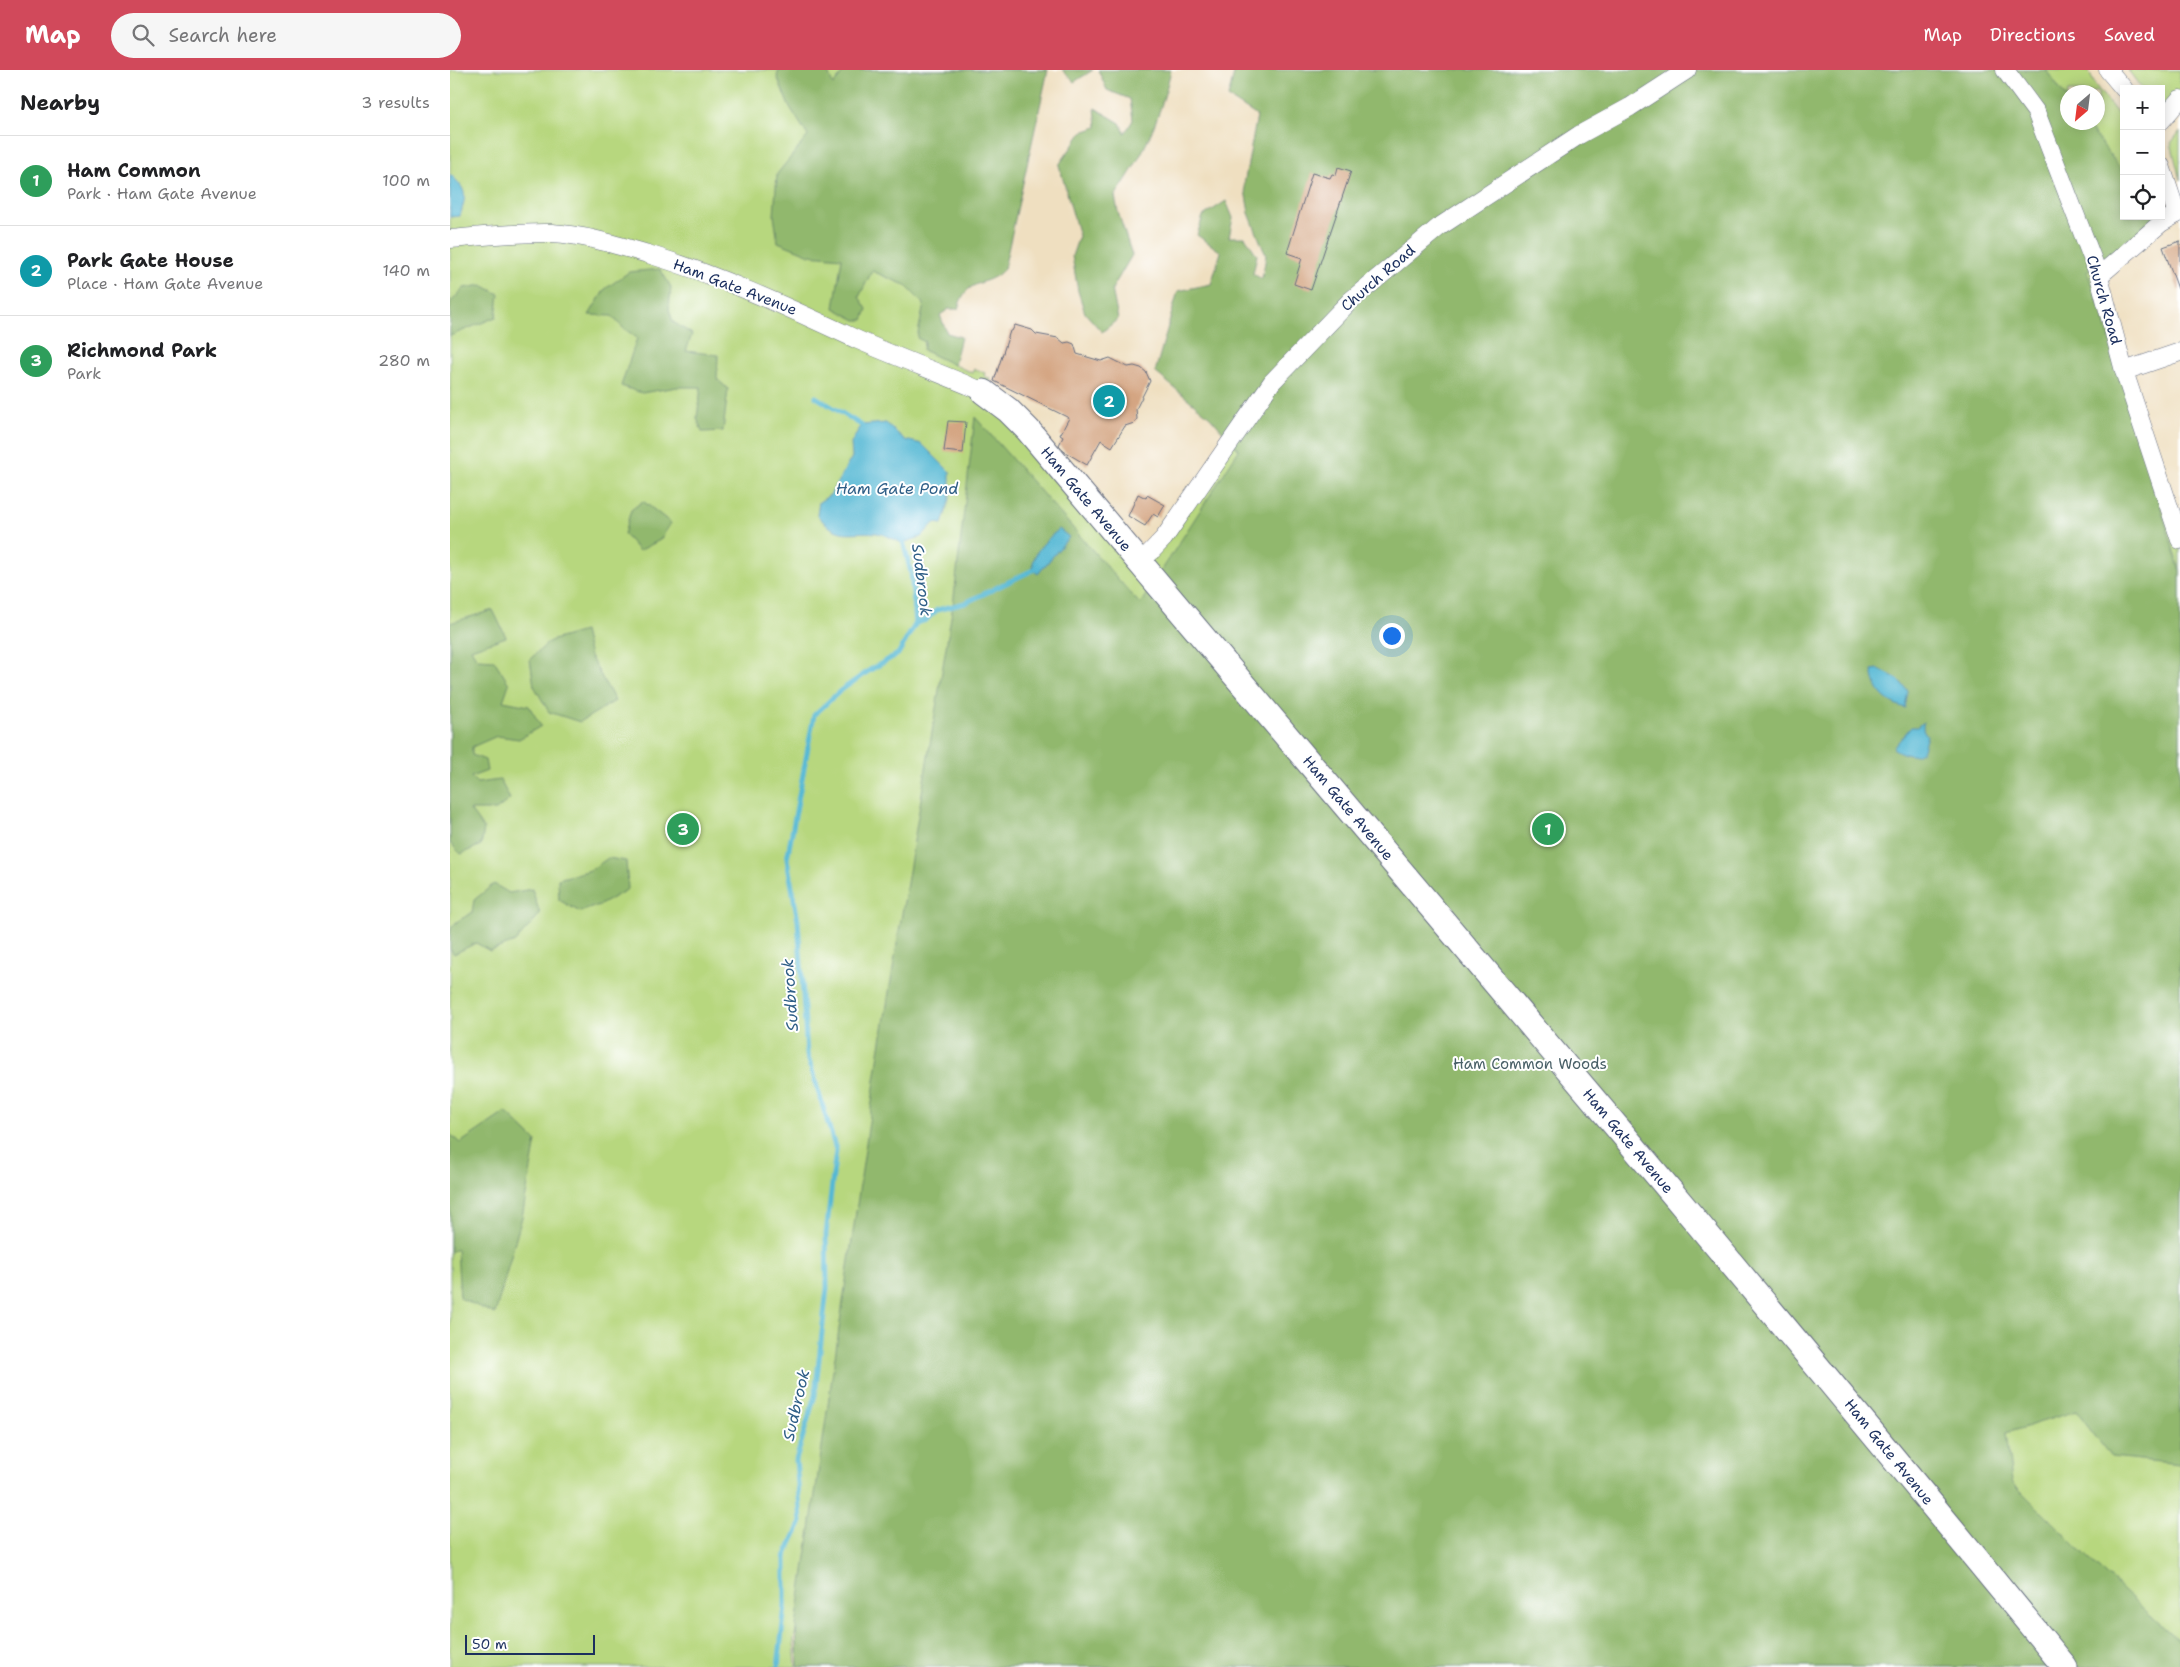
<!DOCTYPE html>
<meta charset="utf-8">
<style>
:root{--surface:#fff;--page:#f6f6f6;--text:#202124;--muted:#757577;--line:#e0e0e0;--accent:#d1495b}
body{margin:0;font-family:"Shantell Sans",sans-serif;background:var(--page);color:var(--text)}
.controls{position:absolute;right:15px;top:15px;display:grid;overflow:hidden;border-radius:0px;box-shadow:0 2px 12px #0003}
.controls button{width:45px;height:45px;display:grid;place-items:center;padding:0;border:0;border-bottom:1px solid var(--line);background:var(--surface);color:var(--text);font:25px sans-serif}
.compass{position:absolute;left:1610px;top:15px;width:45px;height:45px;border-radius:50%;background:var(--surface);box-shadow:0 2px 12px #0003;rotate:208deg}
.scale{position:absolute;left:15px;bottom:12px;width:130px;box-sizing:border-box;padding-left:5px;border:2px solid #1b2f5e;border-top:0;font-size:14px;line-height:18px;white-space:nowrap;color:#1b2f5e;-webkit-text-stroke:4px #fff;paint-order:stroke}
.you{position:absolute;left:941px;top:565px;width:18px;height:18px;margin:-12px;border:4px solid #fff;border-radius:50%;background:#1a73e8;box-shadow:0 0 0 8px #1a73e833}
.badge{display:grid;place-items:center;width:32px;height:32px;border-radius:50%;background:var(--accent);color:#fff;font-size:16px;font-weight:700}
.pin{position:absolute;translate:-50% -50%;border:2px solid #fff;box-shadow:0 1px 5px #0006}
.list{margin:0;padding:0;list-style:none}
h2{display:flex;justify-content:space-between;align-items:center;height:65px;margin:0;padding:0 20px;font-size:21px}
h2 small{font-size:16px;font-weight:400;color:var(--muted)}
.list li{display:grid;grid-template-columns:32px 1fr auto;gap:15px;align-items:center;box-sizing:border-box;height:90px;padding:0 20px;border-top:1px solid var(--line)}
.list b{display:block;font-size:19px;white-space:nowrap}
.list p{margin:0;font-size:16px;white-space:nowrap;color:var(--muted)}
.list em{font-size:16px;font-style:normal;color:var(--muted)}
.icon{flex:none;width:28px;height:28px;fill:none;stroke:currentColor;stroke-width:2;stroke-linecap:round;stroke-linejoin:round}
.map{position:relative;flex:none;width:1730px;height:1597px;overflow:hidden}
header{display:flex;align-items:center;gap:30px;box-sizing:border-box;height:70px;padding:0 25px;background:var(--accent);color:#fff}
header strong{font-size:24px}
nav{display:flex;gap:28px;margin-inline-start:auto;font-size:18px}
.search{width:350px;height:45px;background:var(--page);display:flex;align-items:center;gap:12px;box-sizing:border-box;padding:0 18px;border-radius:28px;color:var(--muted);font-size:19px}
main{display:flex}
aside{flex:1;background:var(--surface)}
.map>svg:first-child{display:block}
.green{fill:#b7d77e;stroke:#69836e}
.forest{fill:#91b86d;stroke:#567466}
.water{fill:#55b8d4;stroke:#387499}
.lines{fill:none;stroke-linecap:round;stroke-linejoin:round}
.stream{stroke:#55b8d4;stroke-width:5}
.building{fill:#d4a582}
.street-casing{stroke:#656d80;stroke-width:19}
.secondary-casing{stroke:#656d80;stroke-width:27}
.street{stroke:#fff;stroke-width:18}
.secondary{stroke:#fff;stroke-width:25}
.labels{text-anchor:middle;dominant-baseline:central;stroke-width:4;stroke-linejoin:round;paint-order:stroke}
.street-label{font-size:15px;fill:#1b2f5e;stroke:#fff}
.park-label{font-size:15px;fill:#4a6168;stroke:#fff}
.water-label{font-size:16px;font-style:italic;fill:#2f5f87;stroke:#fff}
</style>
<header>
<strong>Map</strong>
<div class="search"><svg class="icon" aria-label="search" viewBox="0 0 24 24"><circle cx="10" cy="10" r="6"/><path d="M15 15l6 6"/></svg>Search here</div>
<nav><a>Map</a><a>Directions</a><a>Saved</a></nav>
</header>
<main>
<aside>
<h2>Nearby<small>3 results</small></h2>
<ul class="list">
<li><span class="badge" style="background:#2e9e5b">1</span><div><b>Ham Common</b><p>Park · Ham Gate Avenue</p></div><em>100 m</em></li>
<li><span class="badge" style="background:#0f9aa8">2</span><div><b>Park Gate House</b><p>Place · Ham Gate Avenue</p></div><em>140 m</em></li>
<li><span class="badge" style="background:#2e9e5b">3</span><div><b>Richmond Park</b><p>Park</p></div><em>280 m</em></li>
</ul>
</aside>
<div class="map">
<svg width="1730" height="1597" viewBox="0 0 1730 1597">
<rect width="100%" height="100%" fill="#fff"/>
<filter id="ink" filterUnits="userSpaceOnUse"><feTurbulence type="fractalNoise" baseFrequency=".02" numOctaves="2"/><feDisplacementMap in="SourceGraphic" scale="10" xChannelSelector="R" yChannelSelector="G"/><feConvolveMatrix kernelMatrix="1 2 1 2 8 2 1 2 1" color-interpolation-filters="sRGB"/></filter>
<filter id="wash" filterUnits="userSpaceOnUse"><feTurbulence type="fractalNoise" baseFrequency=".0096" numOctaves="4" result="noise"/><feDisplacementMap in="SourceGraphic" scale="20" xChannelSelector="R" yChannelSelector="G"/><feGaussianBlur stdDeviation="1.12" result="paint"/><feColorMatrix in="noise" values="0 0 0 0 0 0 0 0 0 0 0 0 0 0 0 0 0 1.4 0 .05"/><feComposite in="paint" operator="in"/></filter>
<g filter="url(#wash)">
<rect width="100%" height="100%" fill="#efdfc0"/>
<g class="green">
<polygon points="0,0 598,0 485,183 473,280 522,303 524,299 535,303 534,306 541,309 534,322 690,493 822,312 1578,0 1730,462 1730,1597 348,1597 346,1560 344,1570 346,1597 0,1597"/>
<polygon points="1595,0 1638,0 1645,15 1674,52 1674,103 1635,53 1648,52 1648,22 1618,22 1617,29"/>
<polygon points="1678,0 1730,0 1730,25 1711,44 1711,19 1692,19"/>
<polygon points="1730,61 1730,110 1721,73"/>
</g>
<g class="forest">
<path d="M 329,0 L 377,0 L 383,15 L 395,0 L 598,0 L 554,199 C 538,218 516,206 508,239 L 499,239 L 490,245 L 497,263 L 511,267 L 504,295 L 473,280 L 475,272 L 467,268 L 474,234 L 455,215 L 422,201 L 409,227 L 417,239 L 413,250 L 406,250 L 384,238 L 392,188 L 360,185 L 328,172 L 324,146 L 327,104 L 358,66 L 338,34 L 327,6 Z"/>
<polygon points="612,0 643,0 624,12"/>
<path d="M 648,0 L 721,0 C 709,51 695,83 665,126 L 668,142 L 682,185 L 662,219 L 668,249 L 652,262 L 635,243 L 628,221 L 622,186 L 629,166 L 609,95 L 632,62 L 647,57 L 645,38 L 670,53 L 675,63 L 683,50 L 680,29 L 657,20 Z"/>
<polygon points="785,0 1596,0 1617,29 1618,52 1636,53 1674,103 1674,146 1709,146 1637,201 1655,252 1730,501 1730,1394 1661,1387 1626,1341 1556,1363 1562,1412 1640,1490 1730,1572 1730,1597 348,1597 346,1556 429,983 503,535 525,347 690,534 789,380 760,347 705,302 728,221 761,214 771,182 747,165 753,146 776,131 783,148 779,167 795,167 807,185 803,204 812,209 816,186 799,143 794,114 807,46 778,27"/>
<polygon points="210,199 221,217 219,239 223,252 242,264 236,281 268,285 267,309 278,319 273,361 252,362 247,348 251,317 227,317 192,323 171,316 187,268 172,257 162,246 139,245 155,219 179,202"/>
<polygon points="32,215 49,224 46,247 0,266 0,233 14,218"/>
<polygon points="193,431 221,453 210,470 189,481 174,464 181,440"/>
<polygon points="43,540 56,567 21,579 27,589 44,590 59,614 53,631 79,636 91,656 69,669 47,666 22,677 22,685 35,690 37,701 21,707 27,713 50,710 60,729 46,740 20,740 34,759 31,775 11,784 0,773 0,553"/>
<polygon points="134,561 140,586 165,631 130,652 99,642 84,616 80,589 100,571"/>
<polygon points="158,788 176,791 178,819 152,834 130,842 109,830 108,809 141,800"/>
<path d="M 44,814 L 59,823 L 82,819 L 90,844 L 65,872 L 40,881 L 26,873 L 4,884 L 0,879 C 0,854 0,855 22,843 L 24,830 Z"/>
<polygon points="56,1042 86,1071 72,1147 45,1244 10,1228 7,1179 0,1182 0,1064 10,1073"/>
</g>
<g class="water">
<path d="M 0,104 C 17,120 17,124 10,146 L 0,147 Z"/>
<path d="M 436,353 L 455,370 L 472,374 L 500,402 L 500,429 L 492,454 L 484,453 L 471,467 L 452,473 C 445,470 435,464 427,463 C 398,460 390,471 367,445 L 369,432 L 380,425 L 402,387 L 401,373 L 411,355 Z"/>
<path d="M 609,459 L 619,467 L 588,504 L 583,500 C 581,482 597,470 609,459 Z"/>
<path d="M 1429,599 L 1448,609 L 1458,621 L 1455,638 C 1434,631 1426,623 1422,600 Z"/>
<path d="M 1473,652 L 1473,659 L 1477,666 C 1475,671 1474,679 1471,682 C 1464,689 1450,683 1443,678 L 1461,657 L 1467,657 Z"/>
</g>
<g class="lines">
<g class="stream">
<polyline points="366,327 411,355 415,360"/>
<polyline points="466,553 476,550 487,540 515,533 583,500"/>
<polyline points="328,1597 335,1536 335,1487 351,1452 346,1390 365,1325 377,1218 376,1164 386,1080 357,984 348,851 337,789 364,645 390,621 420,600 448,584 466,553 461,503 452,467"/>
</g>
</g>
<g id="blocks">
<g class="building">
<polygon points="888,97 901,101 861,220 844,214 852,188 837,183 862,103 880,108 882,104 886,105"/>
<polygon points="1730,171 1730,219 1728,219 1713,177"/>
<polygon points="565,255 582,260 586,264 608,268 614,273 619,272 624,274 627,284 651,291 660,288 678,297 684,296 691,298 696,302 700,311 686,339 687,349 684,353 675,356 662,377 651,370 637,395 615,382 609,375 613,367 610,365 619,348 544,311 560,261 562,261"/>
<polygon points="498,351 516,352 513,383 494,381"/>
<polygon points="688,424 696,428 697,425 715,435 708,447 703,444 695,456 678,446"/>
</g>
</g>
</g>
<g filter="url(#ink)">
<use href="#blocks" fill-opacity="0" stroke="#656d80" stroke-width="1"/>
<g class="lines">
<g class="street-casing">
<g id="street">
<polyline points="1555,0 1586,42 1649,206 1674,301 1730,470"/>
<polyline points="1658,0 1674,19"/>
<polyline points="1711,51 1730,29"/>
<polyline points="1711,96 1727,144"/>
<path d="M 0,169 C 34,166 68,162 102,163 C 135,165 167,175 198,184 C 271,206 339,238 408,270 C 449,288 492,304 534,322"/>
<polyline points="1649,206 1711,153 1730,142"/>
<polyline points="1674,301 1730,282"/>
<polyline points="690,493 714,468 822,312 900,231 989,157 1129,65 1180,37 1237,0"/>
</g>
</g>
<g class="secondary-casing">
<path id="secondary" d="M 534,322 L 558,340 L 578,360 C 925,772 1275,1180 1615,1597"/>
</g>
<use href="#street" class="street"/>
<use href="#secondary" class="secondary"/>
</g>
</g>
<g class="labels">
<g class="street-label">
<text transform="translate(928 208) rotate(-41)">Church Road</text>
<text transform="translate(285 217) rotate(21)">Ham Gate Avenue</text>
<text transform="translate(1654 230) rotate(74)">Church Road</text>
<text transform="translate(636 429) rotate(50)">Ham Gate Avenue</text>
<text transform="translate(898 738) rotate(50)">Ham Gate Avenue</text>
<text transform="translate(1178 1071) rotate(50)">Ham Gate Avenue</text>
<text transform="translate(1439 1382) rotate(51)">Ham Gate Avenue</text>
</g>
<g class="park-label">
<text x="1080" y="994">Ham Common Woods</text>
</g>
<g class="water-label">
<text x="447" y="418">Ham Gate Pond</text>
<text transform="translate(472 510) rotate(83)">Sudbrook</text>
<text transform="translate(340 925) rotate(-94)">Sudbrook</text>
<text transform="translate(346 1335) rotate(-77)">Sudbrook</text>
</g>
</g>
</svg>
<div class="controls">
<button>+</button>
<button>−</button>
<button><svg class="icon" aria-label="locate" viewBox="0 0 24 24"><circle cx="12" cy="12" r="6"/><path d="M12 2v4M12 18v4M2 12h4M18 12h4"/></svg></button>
</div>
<svg class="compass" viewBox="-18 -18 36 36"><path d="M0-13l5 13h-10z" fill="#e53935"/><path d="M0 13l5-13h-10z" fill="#757577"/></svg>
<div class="scale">50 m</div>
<div class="you"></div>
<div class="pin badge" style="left:1098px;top:759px;background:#2e9e5b">1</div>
<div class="pin badge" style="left:659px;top:331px;background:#0f9aa8">2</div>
<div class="pin badge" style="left:233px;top:759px;background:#2e9e5b">3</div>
</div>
</main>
